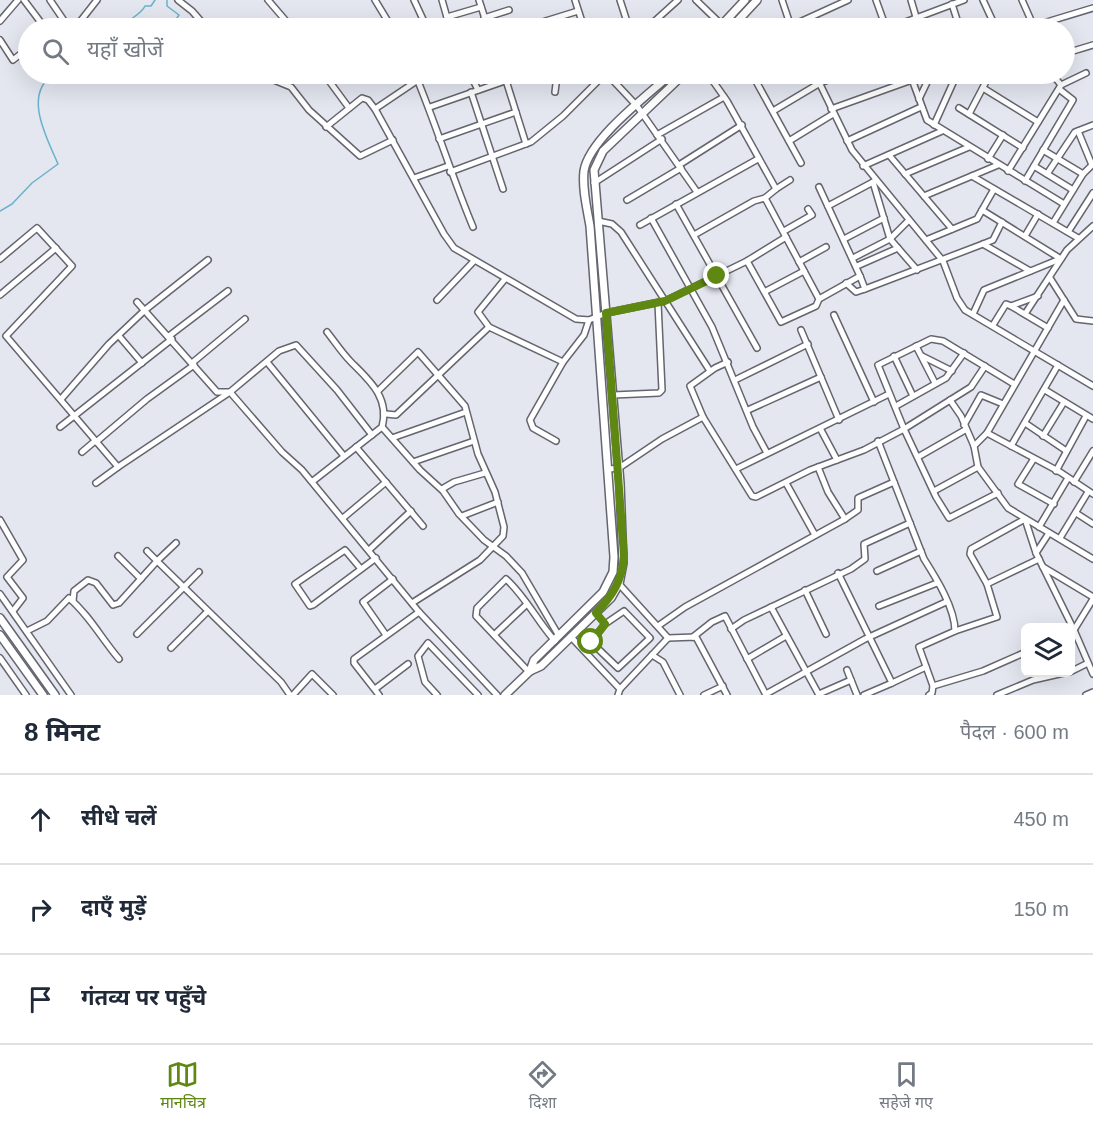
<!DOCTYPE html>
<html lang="hi">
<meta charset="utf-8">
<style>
:root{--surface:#fff;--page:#f6f6f7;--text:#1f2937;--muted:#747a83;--line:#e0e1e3;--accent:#5f8812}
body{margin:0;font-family:Arial,"Noto Sans Devanagari",sans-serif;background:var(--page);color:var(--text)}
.controls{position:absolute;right:18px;bottom:18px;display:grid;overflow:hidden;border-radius:9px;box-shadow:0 6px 24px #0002}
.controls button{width:54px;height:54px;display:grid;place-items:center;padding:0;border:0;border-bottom:2px solid var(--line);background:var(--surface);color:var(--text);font:30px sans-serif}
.stop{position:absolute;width:18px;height:18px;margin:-14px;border:4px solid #5f8812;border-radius:50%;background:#fff}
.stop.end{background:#5f8812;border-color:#fff;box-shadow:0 2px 6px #0008}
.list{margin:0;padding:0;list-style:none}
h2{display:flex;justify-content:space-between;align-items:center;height:78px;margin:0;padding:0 24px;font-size:26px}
h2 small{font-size:20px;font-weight:400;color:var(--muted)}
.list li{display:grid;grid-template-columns:39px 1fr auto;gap:18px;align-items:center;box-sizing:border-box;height:90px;padding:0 24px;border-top:2px solid var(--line)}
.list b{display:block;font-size:22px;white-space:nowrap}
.list em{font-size:20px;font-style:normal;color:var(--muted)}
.icon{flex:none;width:33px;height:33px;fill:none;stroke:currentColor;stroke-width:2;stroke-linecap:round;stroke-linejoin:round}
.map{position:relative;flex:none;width:1093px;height:695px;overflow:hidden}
.search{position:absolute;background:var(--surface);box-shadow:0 6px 24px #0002;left:18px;right:18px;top:18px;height:66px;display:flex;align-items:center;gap:15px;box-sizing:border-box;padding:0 21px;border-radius:33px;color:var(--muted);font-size:22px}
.sheet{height:348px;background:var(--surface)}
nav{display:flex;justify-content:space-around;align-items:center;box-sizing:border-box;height:84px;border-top:2px solid var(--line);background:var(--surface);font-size:16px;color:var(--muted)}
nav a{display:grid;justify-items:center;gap:3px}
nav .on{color:var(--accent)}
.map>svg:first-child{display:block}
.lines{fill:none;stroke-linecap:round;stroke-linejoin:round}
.stream{stroke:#68b3ca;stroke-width:1.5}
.minor-casing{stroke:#64656e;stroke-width:8}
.tertiary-casing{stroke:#64656e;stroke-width:10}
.minor{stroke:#fff;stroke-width:5}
.tertiary{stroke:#fff;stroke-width:7}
.route{stroke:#5f8812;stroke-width:8}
</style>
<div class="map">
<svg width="1093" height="695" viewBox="0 0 1093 695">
<rect width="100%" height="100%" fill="#e4e6f0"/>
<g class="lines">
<g class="stream">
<polyline points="167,0 167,6 179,15 170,28"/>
<polyline points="112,28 116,25 118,28"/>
<path d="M 121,28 C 128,19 141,15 145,6 L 151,6 L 155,0"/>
<path d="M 0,211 L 12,204 L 32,183 L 58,164 C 47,138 22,94 54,74"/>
</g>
<g class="minor-casing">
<g id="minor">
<polyline points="24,0 45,28"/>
<polyline points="50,0 69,28"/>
<polyline points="178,0 192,11 207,28"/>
<polyline points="268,0 292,28"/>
<polyline points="375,0 392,28"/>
<polyline points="414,0 427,28"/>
<polyline points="442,0 450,28"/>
<polyline points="479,0 488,28"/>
<polyline points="575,0 584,28"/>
<polyline points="620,0 629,28"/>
<polyline points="696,0 725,28"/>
<polyline points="782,0 791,27"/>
<polyline points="876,0 885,25"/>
<polyline points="911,0 916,17"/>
<polyline points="983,0 995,26"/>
<polyline points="1022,0 1034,27"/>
<polyline points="952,4 959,26 953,28"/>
<polyline points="447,17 481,7"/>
<polyline points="484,18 509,10"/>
<polyline points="0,21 18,0"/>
<polyline points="791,26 848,0"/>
<polyline points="892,27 964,0"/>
<polyline points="75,28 97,0"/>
<polyline points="523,28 578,11"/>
<polyline points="647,28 678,0"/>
<polyline points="875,28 889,23 892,28"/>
<polyline points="1027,28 1093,8"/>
<polyline points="0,40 13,60 28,48"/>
<polyline points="1064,48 1073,51 1093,45"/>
<polyline points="259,74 291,87 309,110 360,156 393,140"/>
<polyline points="324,74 349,108"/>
<path d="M 415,74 C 436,124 452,177 473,227"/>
<polyline points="470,74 478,90"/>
<polyline points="504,74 526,144"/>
<polyline points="552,74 556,84 555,92"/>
<polyline points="607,74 637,106 697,192"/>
<polyline points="708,74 727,101 776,189 765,198 819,299 816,306 781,322 747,261"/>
<polyline points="752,74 801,163"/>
<polyline points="815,74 852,150 943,261 957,298 965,310 1093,386"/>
<polyline points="910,74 927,120 1064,204"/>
<polyline points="755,79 765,74"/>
<polyline points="418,80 375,109 444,234 454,248 576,319 589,320 606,313 665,301 747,261 786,237"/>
<polyline points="1061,85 1086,73"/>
<polyline points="983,88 1038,122"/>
<polyline points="471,92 503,189"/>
<polyline points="919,99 931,74"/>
<polyline points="430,107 525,74"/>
<polyline points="959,108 1023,148"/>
<polyline points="831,109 912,80"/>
<polyline points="773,111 820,83 844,74"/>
<polyline points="969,114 990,74"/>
<polyline points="934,125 957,74"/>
<polyline points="326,127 362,98 368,100 375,109"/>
<polyline points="1078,131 1092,165"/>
<polyline points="657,135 724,97"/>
<polyline points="439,139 516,112"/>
<polyline points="789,141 833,114"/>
<polyline points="847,141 921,107"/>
<polyline points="1043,150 1083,174"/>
<polyline points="889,155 952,229"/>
<polyline points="988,159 1003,135"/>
<polyline points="679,165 742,125"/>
<polyline points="863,166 942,131"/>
<polyline points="1034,166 1073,190"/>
<polyline points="1008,171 1061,85 1052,74"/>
<polyline points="450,172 531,142 563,116 605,74"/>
<polyline points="905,174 969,147"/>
<polyline points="1047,174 1075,132 1093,125"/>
<polyline points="972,176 1078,238"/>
<polyline points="414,178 448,166"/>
<polyline points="1025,181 1073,100 1059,89"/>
<polyline points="873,182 890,239 917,270"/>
<polyline points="594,183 662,139"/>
<polyline points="819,187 860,276"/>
<polyline points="776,189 790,180"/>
<polyline points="924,196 998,165"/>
<polyline points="627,200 681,168"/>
<polyline points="676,204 757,348"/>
<polyline points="828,206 875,181"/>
<polyline points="982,210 1061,259"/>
<polyline points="651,218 712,327 753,427 767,453"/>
<polyline points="598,221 612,224 621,232 710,371"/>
<polyline points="1053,223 1083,174 1093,164"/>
<polyline points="640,225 758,159"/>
<polyline points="784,231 812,215 808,209"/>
<polyline points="1068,232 1093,193"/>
<polyline points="694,235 754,201 765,198"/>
<polyline points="1025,236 1038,214"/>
<polyline points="844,239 884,218"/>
<polyline points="926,240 977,219 994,189"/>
<polyline points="983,244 1030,271"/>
<polyline points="853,258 890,239 909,220"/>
<polyline points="0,259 37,228 72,266 6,336 118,467 230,392 279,351 296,345 337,390 372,435"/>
<polyline points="799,262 826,247"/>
<polyline points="857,266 898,248"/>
<polyline points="1050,278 1076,319 1093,321"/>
<polyline points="505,279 478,312 489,327 563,362"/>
<polyline points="846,283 856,292 865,289"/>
<polyline points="766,291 804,271"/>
<polyline points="0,295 56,248"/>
<polyline points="819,299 860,276 865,289 983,244 993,240 1002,222"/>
<polyline points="437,300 474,261"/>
<polyline points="137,302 217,392 230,392 282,452 302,470 419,612 497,695"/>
<polyline points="1011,306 1048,328"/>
<polyline points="973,314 984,290 1060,259"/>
<polyline points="1025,314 1067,250 1093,226"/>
<polyline points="834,315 874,402"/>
<polyline points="993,325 1006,304 1011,306 1038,296"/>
<polyline points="801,330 839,420"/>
<polyline points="119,336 142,363"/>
<polyline points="169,336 228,291"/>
<polyline points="916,346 935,383"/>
<polyline points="894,356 913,396"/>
<polyline points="922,356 952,371"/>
<polyline points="267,362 344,456"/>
<polyline points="728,362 715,368 690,386 703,417 752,496 756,497 810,470 864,450 904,429 971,387 985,366"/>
<polyline points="192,363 245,319"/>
<polyline points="735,380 808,344"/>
<polyline points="1045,390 1093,419"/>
<polyline points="378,391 418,352 465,406 478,454 495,492 504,527 503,536 480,560 412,603"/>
<polyline points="613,395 659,393 662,390 658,303"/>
<polyline points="62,398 109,344 145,310 208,260"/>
<polyline points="950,400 961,416 974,446 978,467 1008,508 1093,559"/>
<polyline points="896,406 946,378 964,353"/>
<polyline points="748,410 821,377"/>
<polyline points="386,414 396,415 489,327"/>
<polyline points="1025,423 1065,450"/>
<polyline points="964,425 981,395 1003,404"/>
<polyline points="60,427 172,339"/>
<polyline points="382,427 420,470 443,491 459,514 484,540 506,556 522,573 559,636"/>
<polyline points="821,430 837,460"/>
<polyline points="987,433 1060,472 1093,494"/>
<polyline points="1043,436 1064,402"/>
<polyline points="392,438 466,412"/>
<polyline points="556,441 533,428 530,420 563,362 584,335 589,320"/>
<path d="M 878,441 L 924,559 C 936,578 955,608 955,631 L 919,647 L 933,686 L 983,671 L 1026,652"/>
<polyline points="96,442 147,399 194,365"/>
<polyline points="974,446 987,433 1064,300"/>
<polyline points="1011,446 1058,365"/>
<polyline points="356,447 423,526"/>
<polyline points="82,452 95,441"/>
<polyline points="918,457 965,430"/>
<polyline points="1033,460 1018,484 1054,504"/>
<polyline points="413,462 474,441"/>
<polyline points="818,467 828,492 845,519"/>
<polyline points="609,469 619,468 662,439 703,417"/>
<polyline points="736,469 889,394"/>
<polyline points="1056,471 1086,416"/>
<path d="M 313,481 L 382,427 C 390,398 370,381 351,362 C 342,353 335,342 327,332"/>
<polyline points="1074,482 1093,451"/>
<polyline points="96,483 118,467"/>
<polyline points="786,483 815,535"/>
<polyline points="442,489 454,482 485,473"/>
<polyline points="934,491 978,467"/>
<polyline points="998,493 949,518 936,497 904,429 878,365 931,339 943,341 1014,384"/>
<polyline points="1076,513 1093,524"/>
<polyline points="462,516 498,502"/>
<polyline points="343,518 386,482"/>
<polyline points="0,520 23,560 7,577 23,598 13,611"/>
<polyline points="1039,527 1068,478"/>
<polyline points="1049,533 1036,553 1074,630"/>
<polyline points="1060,538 1088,492"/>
<polyline points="176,543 157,561 281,682 290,695"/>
<polyline points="369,550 411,511"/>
<polyline points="118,556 141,579"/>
<polyline points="1043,567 1093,597"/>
<polyline points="361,569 345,550 295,584 310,606 313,605 376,558"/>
<polyline points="877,571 921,551"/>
<polyline points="838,573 892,683 864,695"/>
<polyline points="619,584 668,638 696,637 727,695"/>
<polyline points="987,584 970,554 971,549 1025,519 1036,553"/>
<polyline points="805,590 826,634"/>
<polyline points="0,594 71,695"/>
<polyline points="73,601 74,591 88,580 96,583 113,605 119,603 157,561 147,551"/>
<polyline points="879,606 937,583"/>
<polyline points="771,607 819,695"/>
<polygon points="624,611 650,638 618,668 591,642 605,624"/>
<polyline points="658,626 685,607 845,519 858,510 858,498 894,482"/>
<polyline points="731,629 744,620 851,569 865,559 864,544 910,523"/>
<polyline points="1074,630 1093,599"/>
<path d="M 27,631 L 47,621 L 69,598 C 90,616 101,638 119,659"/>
<polyline points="955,631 997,617 987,584 1039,559"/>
<polyline points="1070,632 1074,630 1093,674"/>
<polyline points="137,634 199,572"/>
<polyline points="386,635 363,602 393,579"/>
<polyline points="494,635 527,604"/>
<polyline points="571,637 620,689 618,695"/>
<polyline points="693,637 712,622 725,616 766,695"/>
<polyline points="171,648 207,612"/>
<polyline points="652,655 663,662 680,695"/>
<polyline points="0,658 26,695"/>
<polyline points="747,659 786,636"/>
<polyline points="847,670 851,680"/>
<path d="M 529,672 L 476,616 L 477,608 L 506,579 C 526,597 537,621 555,641"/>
<polyline points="1070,672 1088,663"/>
<polyline points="892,683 926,667"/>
<polyline points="375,689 408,664"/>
<polyline points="620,689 668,638"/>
<polyline points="766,694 865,639 946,602"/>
<polyline points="819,694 851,680 857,695"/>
<polyline points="293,695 312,674 333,695"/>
<polyline points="379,695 354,663 354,659 419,612"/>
<polyline points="437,695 425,682 418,656 428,643 478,695"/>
<polyline points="704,695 723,686"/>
<polyline points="929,695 932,693 933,686"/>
<polyline points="997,695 1033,680 1068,672"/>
<polyline points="1086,695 1093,692"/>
</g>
</g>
<g class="tertiary-casing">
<g id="tertiary">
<polyline points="719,28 745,0"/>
<polyline points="731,28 757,0"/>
<polyline points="0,618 55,695"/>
<polyline points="0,635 43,695"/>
<path d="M 530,671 L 534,660 L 603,592 L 613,572 L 614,557 L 590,226 C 587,208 582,189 584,171 C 589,139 648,95 671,74"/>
<polyline points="505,695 530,671 541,666 611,598 619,584 623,563 620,483 594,170 603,151 684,74"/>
</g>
</g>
<use href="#minor" class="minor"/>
<use href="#tertiary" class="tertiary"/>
</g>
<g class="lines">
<path class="route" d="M 591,642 L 605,624 L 596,613 C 613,595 622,581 624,556 L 606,313 L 665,301 L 717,276"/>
</g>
</svg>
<div class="controls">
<button><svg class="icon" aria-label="layers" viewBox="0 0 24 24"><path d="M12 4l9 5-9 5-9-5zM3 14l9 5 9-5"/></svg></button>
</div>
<div class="stop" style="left:591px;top:642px"></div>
<div class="stop end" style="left:717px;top:276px"></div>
<div class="search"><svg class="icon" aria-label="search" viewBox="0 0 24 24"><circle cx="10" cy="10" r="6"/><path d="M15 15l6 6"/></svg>यहाँ खोजें</div>
</div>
<section class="sheet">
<h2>8 मिनट<small>पैदल · 600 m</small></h2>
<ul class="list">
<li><svg class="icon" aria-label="ahead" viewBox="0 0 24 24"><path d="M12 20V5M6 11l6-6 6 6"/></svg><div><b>सीधे चलें</b></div><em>450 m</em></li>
<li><svg class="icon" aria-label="right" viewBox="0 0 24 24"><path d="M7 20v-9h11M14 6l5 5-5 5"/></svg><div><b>दाएँ मुड़ें</b></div><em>150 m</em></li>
<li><svg class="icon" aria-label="arrive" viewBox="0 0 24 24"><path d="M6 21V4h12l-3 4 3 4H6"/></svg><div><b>गंतव्य पर पहुँचे</b></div></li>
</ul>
</section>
<nav>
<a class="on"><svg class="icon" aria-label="map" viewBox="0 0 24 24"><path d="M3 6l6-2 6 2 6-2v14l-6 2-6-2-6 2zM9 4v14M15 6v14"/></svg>मानचित्र</a>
<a><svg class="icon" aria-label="directions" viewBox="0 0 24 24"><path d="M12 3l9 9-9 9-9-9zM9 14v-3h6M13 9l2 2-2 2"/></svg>दिशा</a>
<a><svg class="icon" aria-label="saved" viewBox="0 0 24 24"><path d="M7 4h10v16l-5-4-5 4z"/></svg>सहेजे गए</a>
</nav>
